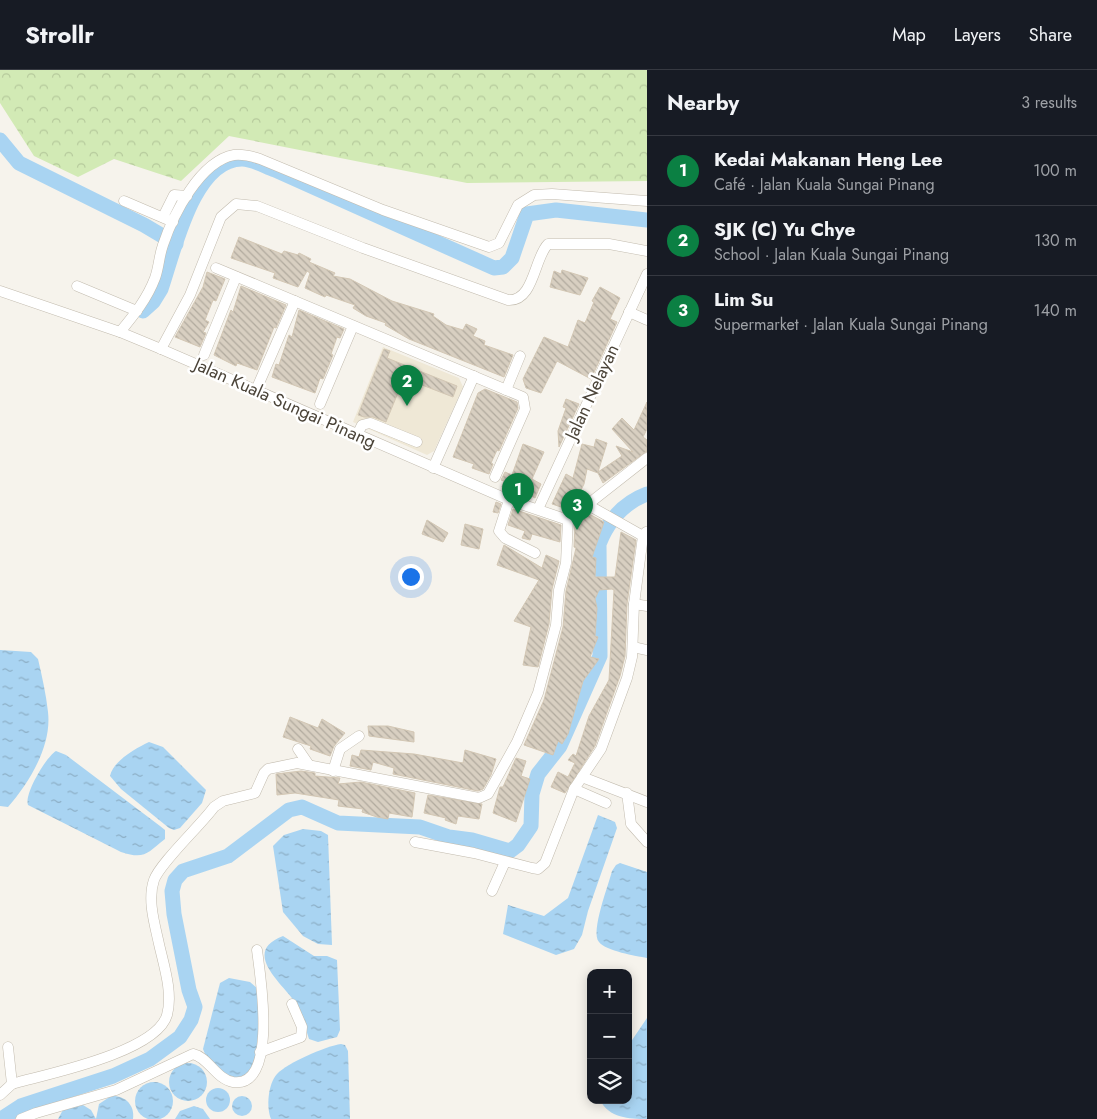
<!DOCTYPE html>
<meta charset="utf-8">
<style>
:root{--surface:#171b24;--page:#242831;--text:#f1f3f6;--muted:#9ea1a6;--line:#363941;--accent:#0b8043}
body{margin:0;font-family:Jost,sans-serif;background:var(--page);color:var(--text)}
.controls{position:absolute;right:15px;bottom:15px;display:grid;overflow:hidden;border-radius:10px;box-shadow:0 2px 12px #0003}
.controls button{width:45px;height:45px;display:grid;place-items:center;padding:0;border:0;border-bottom:1px solid var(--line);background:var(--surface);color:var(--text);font:25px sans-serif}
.you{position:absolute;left:410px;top:506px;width:18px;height:18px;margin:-12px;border:4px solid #fff;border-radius:50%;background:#1a73e8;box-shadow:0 0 0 8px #1a73e833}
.badge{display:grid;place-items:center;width:32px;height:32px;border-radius:50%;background:var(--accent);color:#fff;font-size:16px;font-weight:700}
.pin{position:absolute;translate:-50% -41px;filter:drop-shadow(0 1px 2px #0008)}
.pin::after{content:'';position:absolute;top:26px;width:18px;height:15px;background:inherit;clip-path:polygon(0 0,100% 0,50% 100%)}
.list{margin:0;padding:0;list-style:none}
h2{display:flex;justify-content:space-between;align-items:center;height:65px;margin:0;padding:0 20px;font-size:21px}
h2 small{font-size:16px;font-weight:400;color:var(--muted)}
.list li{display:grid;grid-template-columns:32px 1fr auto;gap:15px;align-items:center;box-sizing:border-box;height:70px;padding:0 20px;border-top:1px solid var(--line)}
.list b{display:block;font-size:19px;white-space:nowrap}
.list p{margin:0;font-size:16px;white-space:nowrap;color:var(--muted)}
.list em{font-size:16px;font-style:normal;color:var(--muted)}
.icon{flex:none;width:28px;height:28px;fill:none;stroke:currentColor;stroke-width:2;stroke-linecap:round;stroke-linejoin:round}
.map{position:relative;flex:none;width:647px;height:1049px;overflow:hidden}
header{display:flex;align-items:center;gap:30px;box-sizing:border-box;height:70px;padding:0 25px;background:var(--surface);border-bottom:1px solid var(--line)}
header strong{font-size:24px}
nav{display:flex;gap:28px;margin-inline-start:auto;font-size:18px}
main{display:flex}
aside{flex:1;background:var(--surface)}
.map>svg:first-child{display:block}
.education{fill:#efe8d6}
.forest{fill:url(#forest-crowns)}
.water{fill:url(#water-ripples)}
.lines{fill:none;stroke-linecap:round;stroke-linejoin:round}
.river{stroke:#a9d4f2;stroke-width:15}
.building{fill:url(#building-back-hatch);stroke:#d3c7b4}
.minor-casing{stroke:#c2bbae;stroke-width:11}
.minor{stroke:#fff;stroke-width:10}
.labels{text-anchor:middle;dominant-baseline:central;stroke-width:5;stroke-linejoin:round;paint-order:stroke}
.street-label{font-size:18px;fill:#4b4439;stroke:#fff}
</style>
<header>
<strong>Strollr</strong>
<nav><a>Map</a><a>Layers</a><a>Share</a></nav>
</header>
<main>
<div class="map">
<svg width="647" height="1049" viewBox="0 0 647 1049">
<defs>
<pattern id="forest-crowns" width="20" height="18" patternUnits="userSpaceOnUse" patternTransform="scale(1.25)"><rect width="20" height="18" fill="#d2eab5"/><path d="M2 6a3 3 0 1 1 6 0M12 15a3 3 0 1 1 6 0" fill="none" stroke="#b6ca9c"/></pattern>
<pattern id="water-ripples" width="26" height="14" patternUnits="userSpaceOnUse" patternTransform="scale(1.25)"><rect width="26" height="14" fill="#a9d4f2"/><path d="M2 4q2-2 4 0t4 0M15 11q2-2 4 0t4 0" fill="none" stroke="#8caec5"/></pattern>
<pattern id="building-back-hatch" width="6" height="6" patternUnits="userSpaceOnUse" patternTransform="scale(1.25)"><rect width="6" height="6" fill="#d8cfc1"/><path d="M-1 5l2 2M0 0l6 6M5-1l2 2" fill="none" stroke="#b1aa9e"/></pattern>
</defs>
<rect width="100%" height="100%" fill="#f6f3ec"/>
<polygon class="education" points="383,277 459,308 463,317 434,381 427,385 353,352"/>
<polygon class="forest" points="0,0 647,0 647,111 467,113 229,66 181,111 114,89 78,107 34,86 0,33"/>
<g class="water">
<path d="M 0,580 L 31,582 L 38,589 C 42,606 46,624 48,642 C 52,676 29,713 8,737 L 0,736 Z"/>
<path d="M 149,672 L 163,677 L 206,720 L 202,733 L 180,758 L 174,760 L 169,758 L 121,719 L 110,706 C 113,691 136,678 149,672 Z"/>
<path d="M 56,681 L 66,685 L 160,756 L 165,760 L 165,769 C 147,783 145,790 121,782 L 28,735 C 24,724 46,687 56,681 Z"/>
<polygon points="598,745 615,752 617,758 588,841 582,865 574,879 556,885 503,864 508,835 544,846 568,828"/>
<polygon points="303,759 321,761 328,765 332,875 318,874 303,866 283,842 273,776 284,765"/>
<path d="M 620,793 L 647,802 L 647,888 C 636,886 606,881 599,872 C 590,862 609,814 612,801 L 616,795 Z"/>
<path d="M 283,866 L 314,886 L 327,886 L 337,890 L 340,960 L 337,967 L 318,972 L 309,969 C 305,957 302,942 295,932 C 282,913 241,882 283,866 Z"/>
<polygon points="229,908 250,912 259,920 259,975 250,1005 230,1009 205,984 203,979 220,913"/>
<path d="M 647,948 L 647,1049 C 629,1049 609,1048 600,1030 L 628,1030 L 628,976 Z"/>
<path d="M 341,974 L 345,975 L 348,981 L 350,1049 L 271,1049 C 266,1037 268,1014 277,1004 C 287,993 326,976 341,974 Z"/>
<circle cx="188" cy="1012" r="19"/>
<circle cx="154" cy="1031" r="19"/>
<circle cx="218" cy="1030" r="12"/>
<circle cx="242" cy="1036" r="10"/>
<path d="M 111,1026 C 125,1025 135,1035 133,1049 L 96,1049 L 99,1034 Z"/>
<polygon points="83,1035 91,1040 96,1049 58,1049 64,1038"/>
<polygon points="194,1036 203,1039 210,1049 175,1049 180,1041"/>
</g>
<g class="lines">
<g class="river">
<polyline points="0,70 19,93 144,155 176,174"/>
<path d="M 143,241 L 153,232 L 161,219 C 174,182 193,89 242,89 C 253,89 266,97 275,100 L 494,198 L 503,197 L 512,188 L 527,144 L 556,140 L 647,150"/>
<path d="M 1,1049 L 21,1036 L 113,1006 L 150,989 L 180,967 L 191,950 L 195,937 L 189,920 L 174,844 L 172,821 L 175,810 L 183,801 L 228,786 L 289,740 L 302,737 L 338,753 L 420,757 L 449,767 L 472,770 L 510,781 L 518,775 L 531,756 L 532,724 L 538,704 L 560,676 L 600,586 L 599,474 C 608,451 623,433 647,424"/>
</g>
</g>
<g class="building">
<polygon points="239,167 282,184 284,181 298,185 299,183 311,189 309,192 335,203 333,206 350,209 392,231 434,244 433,246 446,255 463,260 466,254 477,259 473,266 485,271 484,275 513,285 504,307 409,269 385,255 386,253 366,246 353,238 355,235 326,225 325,227 305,218 310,203 307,201 298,217 273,208 275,203 231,188"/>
<polygon points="562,200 588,208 580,225 550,217 554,201 561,204"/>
<polygon points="207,202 225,209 216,231 213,230 205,250 209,252 203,262 206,263 200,277 175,267 203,217"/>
<polygon points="241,216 286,235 276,258 274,257 257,300 237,293 236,296 214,285 231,240 233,242"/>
<polygon points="600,217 620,228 610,249 617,252 591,309 557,291 541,323 526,318 523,309 544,267 568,277 578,250 585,253 594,232 592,231"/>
<polygon points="299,240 344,259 340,268 337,267 331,284 333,285 323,309 320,308 315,323 272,307 276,294 279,295 289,265 292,267"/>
<polygon points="384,279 390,281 387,288 457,316 453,327 404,308 386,352 373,347 364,347 358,345"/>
<polygon points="485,319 517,332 518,338 499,381 497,380 491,393 493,394 489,404 472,398 474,394 453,387 478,323"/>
<polygon points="566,329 579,334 559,377 558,361 566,338 563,337"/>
<polygon points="647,332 647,359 643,367 647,370 647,381 603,413 598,403 587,399 584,414 578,426 571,423 569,429 565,428 561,437 552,434 566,404 573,408 582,374 594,377 596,369 607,373 598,402 622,386 616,376 633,382 612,359 622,348 634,360"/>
<polygon points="523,374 544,382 532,409 541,414 535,428 525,422 524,427 516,425 517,422 502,417 504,411 501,410 505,402 512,405"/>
<polygon points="496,432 501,434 498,443 493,442"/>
<polygon points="513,439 561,455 560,472 532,464 530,470 522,468 525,461 508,455"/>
<polygon points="589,444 604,452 592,487 596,488 595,507 615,507 621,462 636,470 627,534 625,586 620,606 595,676 565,723 551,717 558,702 568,707 575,693 568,690 573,684 576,686 589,646 609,610 614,520 612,519 599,520 595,529 597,538 595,566 598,567 590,587 599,589 583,611 568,664 562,674 558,671 553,685 524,675 544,630 563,557 566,521 576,478 574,477 575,455"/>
<polygon points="427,450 448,463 443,472 422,464"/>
<polygon points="465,454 483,459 479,479 461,475"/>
<polygon points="504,475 542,498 546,485 559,491 552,519 549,554 538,597 523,595 531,557 514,551 539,510 497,495"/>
<polygon points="290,647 318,658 322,649 345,663 334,676 330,686 310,679 311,676 283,667"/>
<polygon points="368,656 388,656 414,662 414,672 369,666"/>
<polygon points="361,680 414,684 463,693 465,680 496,689 491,705 483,719 478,721 393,704 394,698 373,692 371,700 350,696 352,685 359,687"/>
<polygon points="516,688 526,691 521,706 530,709 516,752 493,743 500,717 503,717"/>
<polygon points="301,701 315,703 315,706 340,708 338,714 361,712 415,723 412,747 389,743 388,749 377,747 362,742 363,739 338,736 339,730 314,726 295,723 277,725 276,704"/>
<polygon points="428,725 482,734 479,749 458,746 456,754 445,750 446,748 424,743"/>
</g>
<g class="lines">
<g class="minor-casing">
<g id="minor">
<polyline points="124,131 173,152"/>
<polyline points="163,147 174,125 187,126"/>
<polyline points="216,198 523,327 525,339 495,407"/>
<polyline points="77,216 137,241"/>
<polyline points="0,221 120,262 161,279 509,430 568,450"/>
<polyline points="629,242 647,250"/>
<path d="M 120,262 C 134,245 147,229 155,208 C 159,197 159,186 163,175 C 173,145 200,91 234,85 C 243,84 251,86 260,89 L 383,140 L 489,177 L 499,173 L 518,135 L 534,125 L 552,124 L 647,131"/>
<path d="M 161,279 L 190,225 L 221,147 L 236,134 L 257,136 L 363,178 L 508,230 C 534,232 534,188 548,174 L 609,174 L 647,181"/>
<polyline points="204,285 236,207"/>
<polyline points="256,320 295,231"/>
<polyline points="506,320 520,286"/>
<polyline points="320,334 353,256"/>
<polyline points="357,365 362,355 370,353 417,372"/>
<polyline points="433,398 474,306"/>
<polyline points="509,430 499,461 505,468 535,483"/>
<polyline points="588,435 643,466 646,462"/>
<polyline points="538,439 647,204"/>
<polyline points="634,534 647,536"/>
<polyline points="633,577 647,580"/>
<polyline points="298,679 309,695"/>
<polyline points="333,701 340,679 359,666"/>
<polyline points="582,707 647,732"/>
<polyline points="574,719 606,733"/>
<polyline points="627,723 631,754 647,772"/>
<polyline points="415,772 474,783 532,798 538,799 545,793 574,719 601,679 627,608 632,587 634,534 643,466"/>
<polyline points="492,821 505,792"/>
<polyline points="8,977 12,1014"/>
<polyline points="260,982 301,967 302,957 292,934"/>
<path d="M 0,1025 L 12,1014 L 19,1012 C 53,1003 157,981 167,945 C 173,923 164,896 159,874 C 155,855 147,830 154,810 C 160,793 201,755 214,737 L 223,731 L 255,723 L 264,703 L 268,699 L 297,693 L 479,728 L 488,724 L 517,672 L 538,623 L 556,555 L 559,520 L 566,493 L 568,450 L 647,388"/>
<path d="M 21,1049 L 36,1043 L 116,1020 L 193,984 C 208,987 216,1009 233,1012 C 279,1019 260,904 257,880"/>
</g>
</g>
<use href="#minor" class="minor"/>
</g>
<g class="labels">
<g class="street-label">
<text transform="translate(592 322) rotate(-65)">Jalan Nelayan</text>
<text transform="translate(285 333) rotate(24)">Jalan Kuala Sungai Pinang</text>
</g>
</g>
</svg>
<div class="controls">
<button>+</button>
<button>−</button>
<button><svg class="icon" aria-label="layers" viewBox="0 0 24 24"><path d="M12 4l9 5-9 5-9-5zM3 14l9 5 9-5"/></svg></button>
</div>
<div class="you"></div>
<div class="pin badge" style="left:518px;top:444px">1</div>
<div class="pin badge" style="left:407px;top:336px">2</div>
<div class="pin badge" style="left:577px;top:460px">3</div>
</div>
<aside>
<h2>Nearby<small>3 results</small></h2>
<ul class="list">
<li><span class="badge">1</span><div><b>Kedai Makanan Heng Lee</b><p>Café · Jalan Kuala Sungai Pinang</p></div><em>100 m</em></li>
<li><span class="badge">2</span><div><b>SJK (C) Yu Chye</b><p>School · Jalan Kuala Sungai Pinang</p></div><em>130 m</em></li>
<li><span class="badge">3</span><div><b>Lim Su</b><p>Supermarket · Jalan Kuala Sungai Pinang</p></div><em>140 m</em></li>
</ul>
</aside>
</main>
